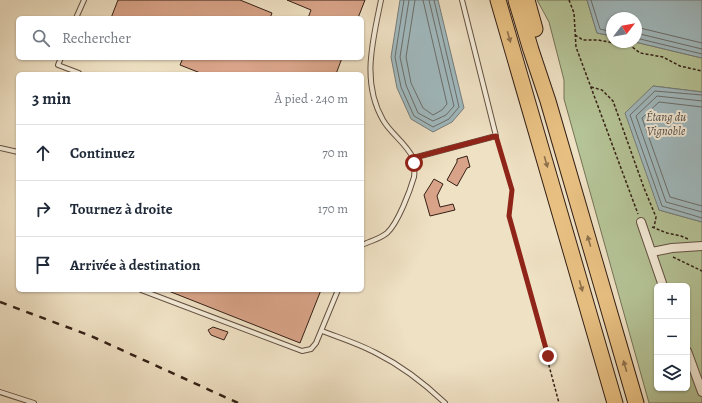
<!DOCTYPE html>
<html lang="fr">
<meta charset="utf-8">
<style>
:root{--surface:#fff;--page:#f2f2f3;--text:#1f2937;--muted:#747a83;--line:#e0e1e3}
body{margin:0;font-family:Alegreya,serif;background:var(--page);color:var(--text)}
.controls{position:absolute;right:12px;bottom:12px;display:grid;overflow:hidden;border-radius:6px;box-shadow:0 1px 3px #0004}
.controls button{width:36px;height:36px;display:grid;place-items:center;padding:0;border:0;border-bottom:1px solid var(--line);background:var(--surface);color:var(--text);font:20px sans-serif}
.compass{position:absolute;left:606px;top:12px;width:36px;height:36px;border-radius:50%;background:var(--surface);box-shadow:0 1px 3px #0004;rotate:59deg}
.stop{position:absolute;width:12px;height:12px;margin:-9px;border:3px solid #8f2418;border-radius:50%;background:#fff}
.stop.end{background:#8f2418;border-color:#fff;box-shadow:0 1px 4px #0008}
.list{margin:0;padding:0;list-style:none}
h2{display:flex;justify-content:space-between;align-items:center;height:52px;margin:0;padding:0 16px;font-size:17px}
h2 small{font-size:13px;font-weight:400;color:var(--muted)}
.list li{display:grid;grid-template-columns:26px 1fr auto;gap:12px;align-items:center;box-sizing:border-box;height:56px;padding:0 16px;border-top:1px solid var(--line)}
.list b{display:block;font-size:15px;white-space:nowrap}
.list em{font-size:13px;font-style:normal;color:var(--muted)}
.icon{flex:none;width:22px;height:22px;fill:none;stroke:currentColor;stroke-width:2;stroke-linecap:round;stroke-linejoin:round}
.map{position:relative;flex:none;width:702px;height:403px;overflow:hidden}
.search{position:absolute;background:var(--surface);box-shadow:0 1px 3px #0004;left:16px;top:16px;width:348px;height:44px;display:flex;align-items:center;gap:10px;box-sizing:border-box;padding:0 14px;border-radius:6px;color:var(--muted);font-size:15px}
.panel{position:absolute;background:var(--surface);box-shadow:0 1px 3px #0004;left:16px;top:72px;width:348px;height:220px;border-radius:6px}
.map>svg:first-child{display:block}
.green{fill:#b5c497;stroke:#747256;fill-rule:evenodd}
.water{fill:#a0bac0;stroke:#757c7c}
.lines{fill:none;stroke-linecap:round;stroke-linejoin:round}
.shore{stroke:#6a6d6b;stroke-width:1}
.building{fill:#d8a388;stroke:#342016}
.lane-casing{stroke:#635042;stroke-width:6}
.street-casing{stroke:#635042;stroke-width:10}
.highway-casing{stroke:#342016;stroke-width:17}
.path{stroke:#342016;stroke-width:1.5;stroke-dasharray:3 2;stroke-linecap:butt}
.lane{stroke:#f5ecd9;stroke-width:4}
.street{stroke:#f5ecd9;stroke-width:8}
.highway{stroke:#e8c082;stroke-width:15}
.rail{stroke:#342016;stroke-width:2.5;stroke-dasharray:7 7;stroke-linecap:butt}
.oneway{fill:#8e704c}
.route{stroke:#8f2418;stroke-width:5}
.labels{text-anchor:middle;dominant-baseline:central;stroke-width:4;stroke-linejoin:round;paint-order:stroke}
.water-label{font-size:12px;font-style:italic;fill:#544e49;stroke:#f5ecd9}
</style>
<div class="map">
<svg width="702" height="403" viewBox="0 0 702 403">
<rect width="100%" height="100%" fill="#efe1c4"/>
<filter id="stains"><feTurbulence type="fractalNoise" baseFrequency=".005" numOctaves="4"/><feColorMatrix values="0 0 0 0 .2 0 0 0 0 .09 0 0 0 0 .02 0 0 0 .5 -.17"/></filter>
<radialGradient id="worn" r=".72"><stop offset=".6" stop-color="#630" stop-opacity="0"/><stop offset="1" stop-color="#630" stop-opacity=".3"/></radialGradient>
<path class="green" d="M 537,0 L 587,0 L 597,33 L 612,36 L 612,42 L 635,42 L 702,58 L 702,92 L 653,86 L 659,210 L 702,222 L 702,403 L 649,403 L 564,99 L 564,80 L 549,22 ZM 657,286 L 687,286 L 687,388 L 657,388 Z"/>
<g class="water">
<polygon points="400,0 438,0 464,108 452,122 433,132 411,119 397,88 391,57"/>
<polygon points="587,0 702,0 702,58 635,42 636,18 612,18 612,36 597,33"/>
<polygon points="653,86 702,92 702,222 659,210 625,113"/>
</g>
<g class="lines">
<g class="shore">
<polyline points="404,0 395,57 401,87 414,116 433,127 449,119 459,107 434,0"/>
<polyline points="409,0 400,57 406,85 418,113 433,121 446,115 454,106 429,0"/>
<polyline points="415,0 406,57 411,83 423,108 433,115 442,110 447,104 423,0"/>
<polyline points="591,0 600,29 612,32"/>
<polyline points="636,27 702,43"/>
<polyline points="636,33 702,49"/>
<polyline points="636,38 702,54"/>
<polyline points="702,95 655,91 630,115 662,206 702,218"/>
<polyline points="702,101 657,96 636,116 666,202 702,212"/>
<polyline points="702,107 659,102 642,118 670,197 702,206"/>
</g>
</g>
<g class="building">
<polygon points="118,0 240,0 272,13 270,18 111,18"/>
<polygon points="287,0 365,0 358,18 308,18 311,10"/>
<polygon points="183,58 342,58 336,74 203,74 180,65"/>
<polygon points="467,156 470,167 467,168 457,186 447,180 457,162 457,159"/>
<polygon points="434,179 443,184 437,196 440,207 453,204 455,210 430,216 424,195"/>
<polygon points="166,290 321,290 300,343"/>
<polygon points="213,327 228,332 224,340 211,335 208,330"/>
</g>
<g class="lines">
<g class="lane-casing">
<g id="lane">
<path d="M 381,0 C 373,40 361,82 383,120 C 391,134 406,143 413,158"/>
<polyline points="76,18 84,0"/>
<polyline points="61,58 58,65 79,73 78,74"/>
<polyline points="0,148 18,152"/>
<path d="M 362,245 C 370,241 380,239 387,233 C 398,223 410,191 414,177 C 415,171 414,164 413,158 L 496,136 L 462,0"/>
<polyline points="141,290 302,351 311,349 316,343 338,290"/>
<path d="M 322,331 C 340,338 359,344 376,353 C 402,366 424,383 445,403"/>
<polyline points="0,392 34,403"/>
</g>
</g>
<g class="street-casing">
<g id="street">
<polyline points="641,222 663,286"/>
<polyline points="652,252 672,248 702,246"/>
<polyline points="687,351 702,392"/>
</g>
</g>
<g class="highway-casing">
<g id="highway">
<polyline points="498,0 615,403"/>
<polyline points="516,0 531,50 548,101 636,403"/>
<polyline points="527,0 535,29"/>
</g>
</g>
<g class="path">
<polyline points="569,0 574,13 576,47 638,214"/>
<polyline points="575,35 583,40 598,40 631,46 640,53 663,57 680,66 702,71"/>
<polyline points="591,87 602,90 613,101 644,188 656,217 654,228"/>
<polyline points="498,142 512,190 509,216 559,403"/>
<polyline points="652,227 667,233 681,236 688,239"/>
<polyline points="673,257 702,271"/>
</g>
<use href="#lane" class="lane"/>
<use href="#street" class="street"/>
<use href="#highway" class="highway"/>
<polyline class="rail" points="0,302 91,336 238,403"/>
</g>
<defs><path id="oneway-solid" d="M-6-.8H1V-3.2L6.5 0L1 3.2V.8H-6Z"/></defs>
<g class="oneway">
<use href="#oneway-solid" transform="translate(509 37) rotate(74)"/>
<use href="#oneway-solid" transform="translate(546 162) rotate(74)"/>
<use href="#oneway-solid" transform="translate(589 241) rotate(-106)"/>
<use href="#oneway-solid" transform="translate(581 286) rotate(74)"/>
<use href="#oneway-solid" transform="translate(625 366) rotate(-106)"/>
</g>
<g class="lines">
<polyline class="route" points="414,163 413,158 496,136 512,190 509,216 548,356"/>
</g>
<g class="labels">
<g class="water-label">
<text x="666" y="117">Étang du<tspan x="666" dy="14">Vignoble</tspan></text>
</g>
</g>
<rect width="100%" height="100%" filter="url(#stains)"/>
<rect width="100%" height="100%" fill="url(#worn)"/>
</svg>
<div class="controls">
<button>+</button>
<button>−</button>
<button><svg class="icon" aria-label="layers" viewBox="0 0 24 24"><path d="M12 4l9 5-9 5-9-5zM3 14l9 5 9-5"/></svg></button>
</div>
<svg class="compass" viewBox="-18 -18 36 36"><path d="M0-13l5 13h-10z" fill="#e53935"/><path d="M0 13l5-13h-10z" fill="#747a83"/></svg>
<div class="stop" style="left:414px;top:163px"></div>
<div class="stop end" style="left:548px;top:356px"></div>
<div class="search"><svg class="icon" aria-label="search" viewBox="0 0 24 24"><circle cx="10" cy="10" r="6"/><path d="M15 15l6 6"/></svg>Rechercher</div>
<section class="panel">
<h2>3 min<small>À pied · 240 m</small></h2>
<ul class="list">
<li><svg class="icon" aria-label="ahead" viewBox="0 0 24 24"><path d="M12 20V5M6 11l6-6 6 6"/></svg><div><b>Continuez</b></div><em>70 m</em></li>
<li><svg class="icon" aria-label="right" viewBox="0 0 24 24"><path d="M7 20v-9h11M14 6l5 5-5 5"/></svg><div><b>Tournez à droite</b></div><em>170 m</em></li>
<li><svg class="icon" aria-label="arrive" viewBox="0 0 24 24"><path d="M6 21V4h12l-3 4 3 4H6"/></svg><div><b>Arrivée à destination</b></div></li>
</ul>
</section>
</div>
